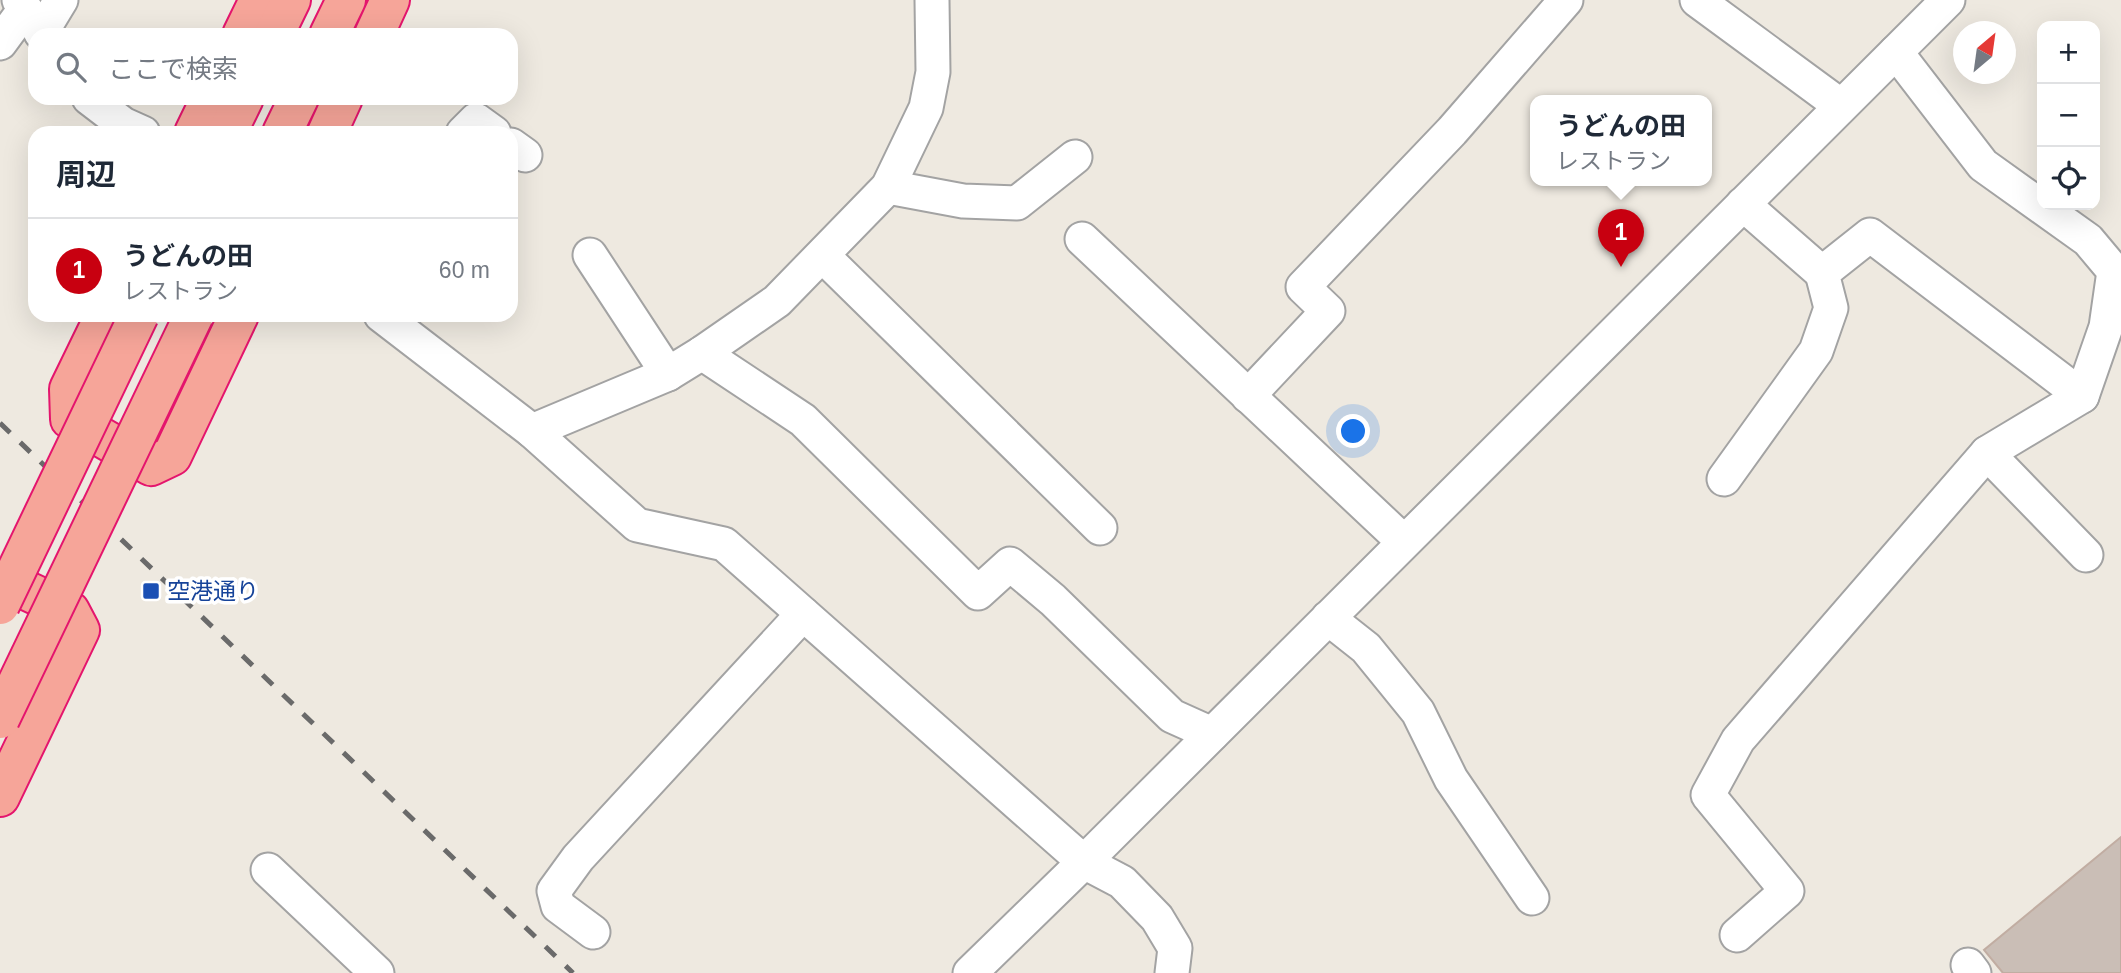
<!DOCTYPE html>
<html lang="ja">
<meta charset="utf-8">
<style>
:root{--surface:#fff;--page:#f2f2f3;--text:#1f2937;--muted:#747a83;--line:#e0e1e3;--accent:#c80010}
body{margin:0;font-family:Arial,"Noto Sans JP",sans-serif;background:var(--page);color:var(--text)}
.controls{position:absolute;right:21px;top:21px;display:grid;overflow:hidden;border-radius:14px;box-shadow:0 7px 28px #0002}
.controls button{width:63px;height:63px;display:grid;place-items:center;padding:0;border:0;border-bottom:2px solid var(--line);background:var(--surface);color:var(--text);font:35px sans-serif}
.compass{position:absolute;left:1953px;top:21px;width:63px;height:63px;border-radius:50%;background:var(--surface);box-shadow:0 7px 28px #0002;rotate:29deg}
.you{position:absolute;left:1354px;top:432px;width:24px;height:24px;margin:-18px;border:5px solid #fff;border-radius:50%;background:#1a73e8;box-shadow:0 0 0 10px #1a73e833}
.badge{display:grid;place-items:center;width:46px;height:46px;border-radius:50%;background:var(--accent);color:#fff;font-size:23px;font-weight:700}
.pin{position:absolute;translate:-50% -58px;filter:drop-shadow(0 2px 4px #0008)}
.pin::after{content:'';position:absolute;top:37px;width:24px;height:21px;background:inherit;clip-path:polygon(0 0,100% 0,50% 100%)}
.popup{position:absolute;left:1530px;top:95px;width:182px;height:91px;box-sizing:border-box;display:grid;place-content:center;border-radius:14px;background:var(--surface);filter:drop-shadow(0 2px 5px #0005);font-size:23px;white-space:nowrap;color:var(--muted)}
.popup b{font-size:26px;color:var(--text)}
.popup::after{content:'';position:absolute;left:50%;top:100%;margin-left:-14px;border:14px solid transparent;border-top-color:var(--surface)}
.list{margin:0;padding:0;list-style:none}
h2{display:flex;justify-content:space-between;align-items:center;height:91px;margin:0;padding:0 28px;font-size:30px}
h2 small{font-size:23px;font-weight:400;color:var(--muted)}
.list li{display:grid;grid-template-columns:46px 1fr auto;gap:21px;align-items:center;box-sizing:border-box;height:105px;padding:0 28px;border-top:2px solid var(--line)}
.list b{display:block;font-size:26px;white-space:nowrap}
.list p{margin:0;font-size:23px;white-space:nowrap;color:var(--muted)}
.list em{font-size:23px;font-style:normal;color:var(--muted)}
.icon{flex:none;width:38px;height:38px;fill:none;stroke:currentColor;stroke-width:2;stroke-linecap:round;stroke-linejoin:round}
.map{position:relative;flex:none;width:2121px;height:973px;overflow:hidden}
.search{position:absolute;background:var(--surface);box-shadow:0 7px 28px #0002;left:28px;top:28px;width:490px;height:77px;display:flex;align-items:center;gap:18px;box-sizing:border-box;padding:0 24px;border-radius:21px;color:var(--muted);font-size:26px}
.panel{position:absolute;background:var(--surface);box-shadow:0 7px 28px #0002;left:28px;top:126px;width:490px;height:196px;border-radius:21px}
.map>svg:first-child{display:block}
.building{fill:#cabeb6;stroke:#c1ada2;stroke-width:2}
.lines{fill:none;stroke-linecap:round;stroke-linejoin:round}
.minor-casing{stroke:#a3a3a3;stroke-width:37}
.trunk-casing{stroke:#e4156d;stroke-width:42}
.minor{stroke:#fff;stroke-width:33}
.trunk{stroke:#f6a599;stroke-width:38}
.rail{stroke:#6a6a6a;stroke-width:5;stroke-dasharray:14 14;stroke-linecap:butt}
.trunk-bridge-casing{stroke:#e4156d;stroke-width:42;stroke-linecap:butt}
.trunk-bridge{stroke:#f6a599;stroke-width:38}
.transit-dot{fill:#1a4fb4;stroke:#fff;stroke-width:2.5}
.labels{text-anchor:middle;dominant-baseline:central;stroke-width:7;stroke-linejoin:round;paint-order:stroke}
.transit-label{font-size:23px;fill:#164399;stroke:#fff;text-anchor:start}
</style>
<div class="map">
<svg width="2121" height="973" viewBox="0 0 2121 973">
<rect width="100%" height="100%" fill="#eee9e0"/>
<polygon class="building" points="2121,837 2121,973 2003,973 1984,950"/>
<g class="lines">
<g class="minor-casing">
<g id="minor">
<polyline points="19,0 43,35"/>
<polyline points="1697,0 1841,106"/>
<polyline points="41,33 61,0"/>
<polyline points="0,43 25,9"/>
<polyline points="89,98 123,124 143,133"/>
<polyline points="463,133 476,120 494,133"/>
<polyline points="511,145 525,155"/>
<polyline points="888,187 963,201 1017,203 1075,157"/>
<polyline points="1743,204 1822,273"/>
<polyline points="1082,239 1404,542"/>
<polyline points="590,255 668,374"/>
<polyline points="823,256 1100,528"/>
<polyline points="381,315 532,431 637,525 724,544 1084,862 1948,0"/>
<polyline points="702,353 803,420 978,593 1010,564 1053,600 1172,716 1212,734"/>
<polyline points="1248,396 1328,311 1303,287 1452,131 1566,0"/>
<polyline points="532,431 668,374 702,353 777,301 888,187 926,108 933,72 932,0"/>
<polyline points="1987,453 2086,555"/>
<polyline points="1724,479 1816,351 1831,308 1822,273 1870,235 2082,396"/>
<polyline points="1328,618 1366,648 1418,712 1451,779 1532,898"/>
<polyline points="268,870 377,973"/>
<polyline points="593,932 558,906 554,891 578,858 803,614"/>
<polyline points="1737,935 1787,891 1708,795 1738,740 1987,453 2082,396 2106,327 2114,271 2088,240 1983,165 1896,52"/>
<polyline points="1968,965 1974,973"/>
<polyline points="970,973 1084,862 1122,882 1157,918 1175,948 1172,973"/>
</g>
</g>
<g class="trunk-casing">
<g id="trunk">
<polyline points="242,35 259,0"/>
<polyline points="274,35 291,0"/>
<polyline points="329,35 346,0"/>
<polyline points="374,35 390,0"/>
<polyline points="194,133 211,98"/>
<polyline points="227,133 244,98"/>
<polyline points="282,133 299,98"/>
<polyline points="327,133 343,98"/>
<polyline points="105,315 69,389 70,419 151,466 172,456 239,315"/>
<polyline points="0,578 70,611 80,630 0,797"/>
</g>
</g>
<use href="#minor" class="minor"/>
<use href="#trunk" class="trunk"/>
<polyline class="rail" points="0,423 573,973"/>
<g class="trunk-bridge-casing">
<g id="trunk-bridge">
<polyline points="0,605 139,315"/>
<polyline points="0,719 194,315"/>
</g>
</g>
<use href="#trunk-bridge" class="trunk-bridge"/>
</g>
<rect class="transit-dot" x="142" y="582" width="18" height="18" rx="3.5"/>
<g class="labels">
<g class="transit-label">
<text x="167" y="591">空港通り</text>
</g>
</g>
</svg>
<div class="controls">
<button>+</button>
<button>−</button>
<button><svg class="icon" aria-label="locate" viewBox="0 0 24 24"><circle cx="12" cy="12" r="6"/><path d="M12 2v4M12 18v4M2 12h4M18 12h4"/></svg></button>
</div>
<svg class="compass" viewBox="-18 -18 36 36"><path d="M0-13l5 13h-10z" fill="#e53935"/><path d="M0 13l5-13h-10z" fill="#747a83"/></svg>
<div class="you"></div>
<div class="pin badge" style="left:1621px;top:267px">1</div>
<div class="popup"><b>うどんの田</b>レストラン</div>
<div class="search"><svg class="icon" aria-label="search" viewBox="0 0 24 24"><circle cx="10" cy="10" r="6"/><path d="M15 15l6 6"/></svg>ここで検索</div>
<section class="panel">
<h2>周辺<small></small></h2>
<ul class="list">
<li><span class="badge">1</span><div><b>うどんの田</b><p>レストラン</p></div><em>60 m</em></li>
</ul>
</section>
</div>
